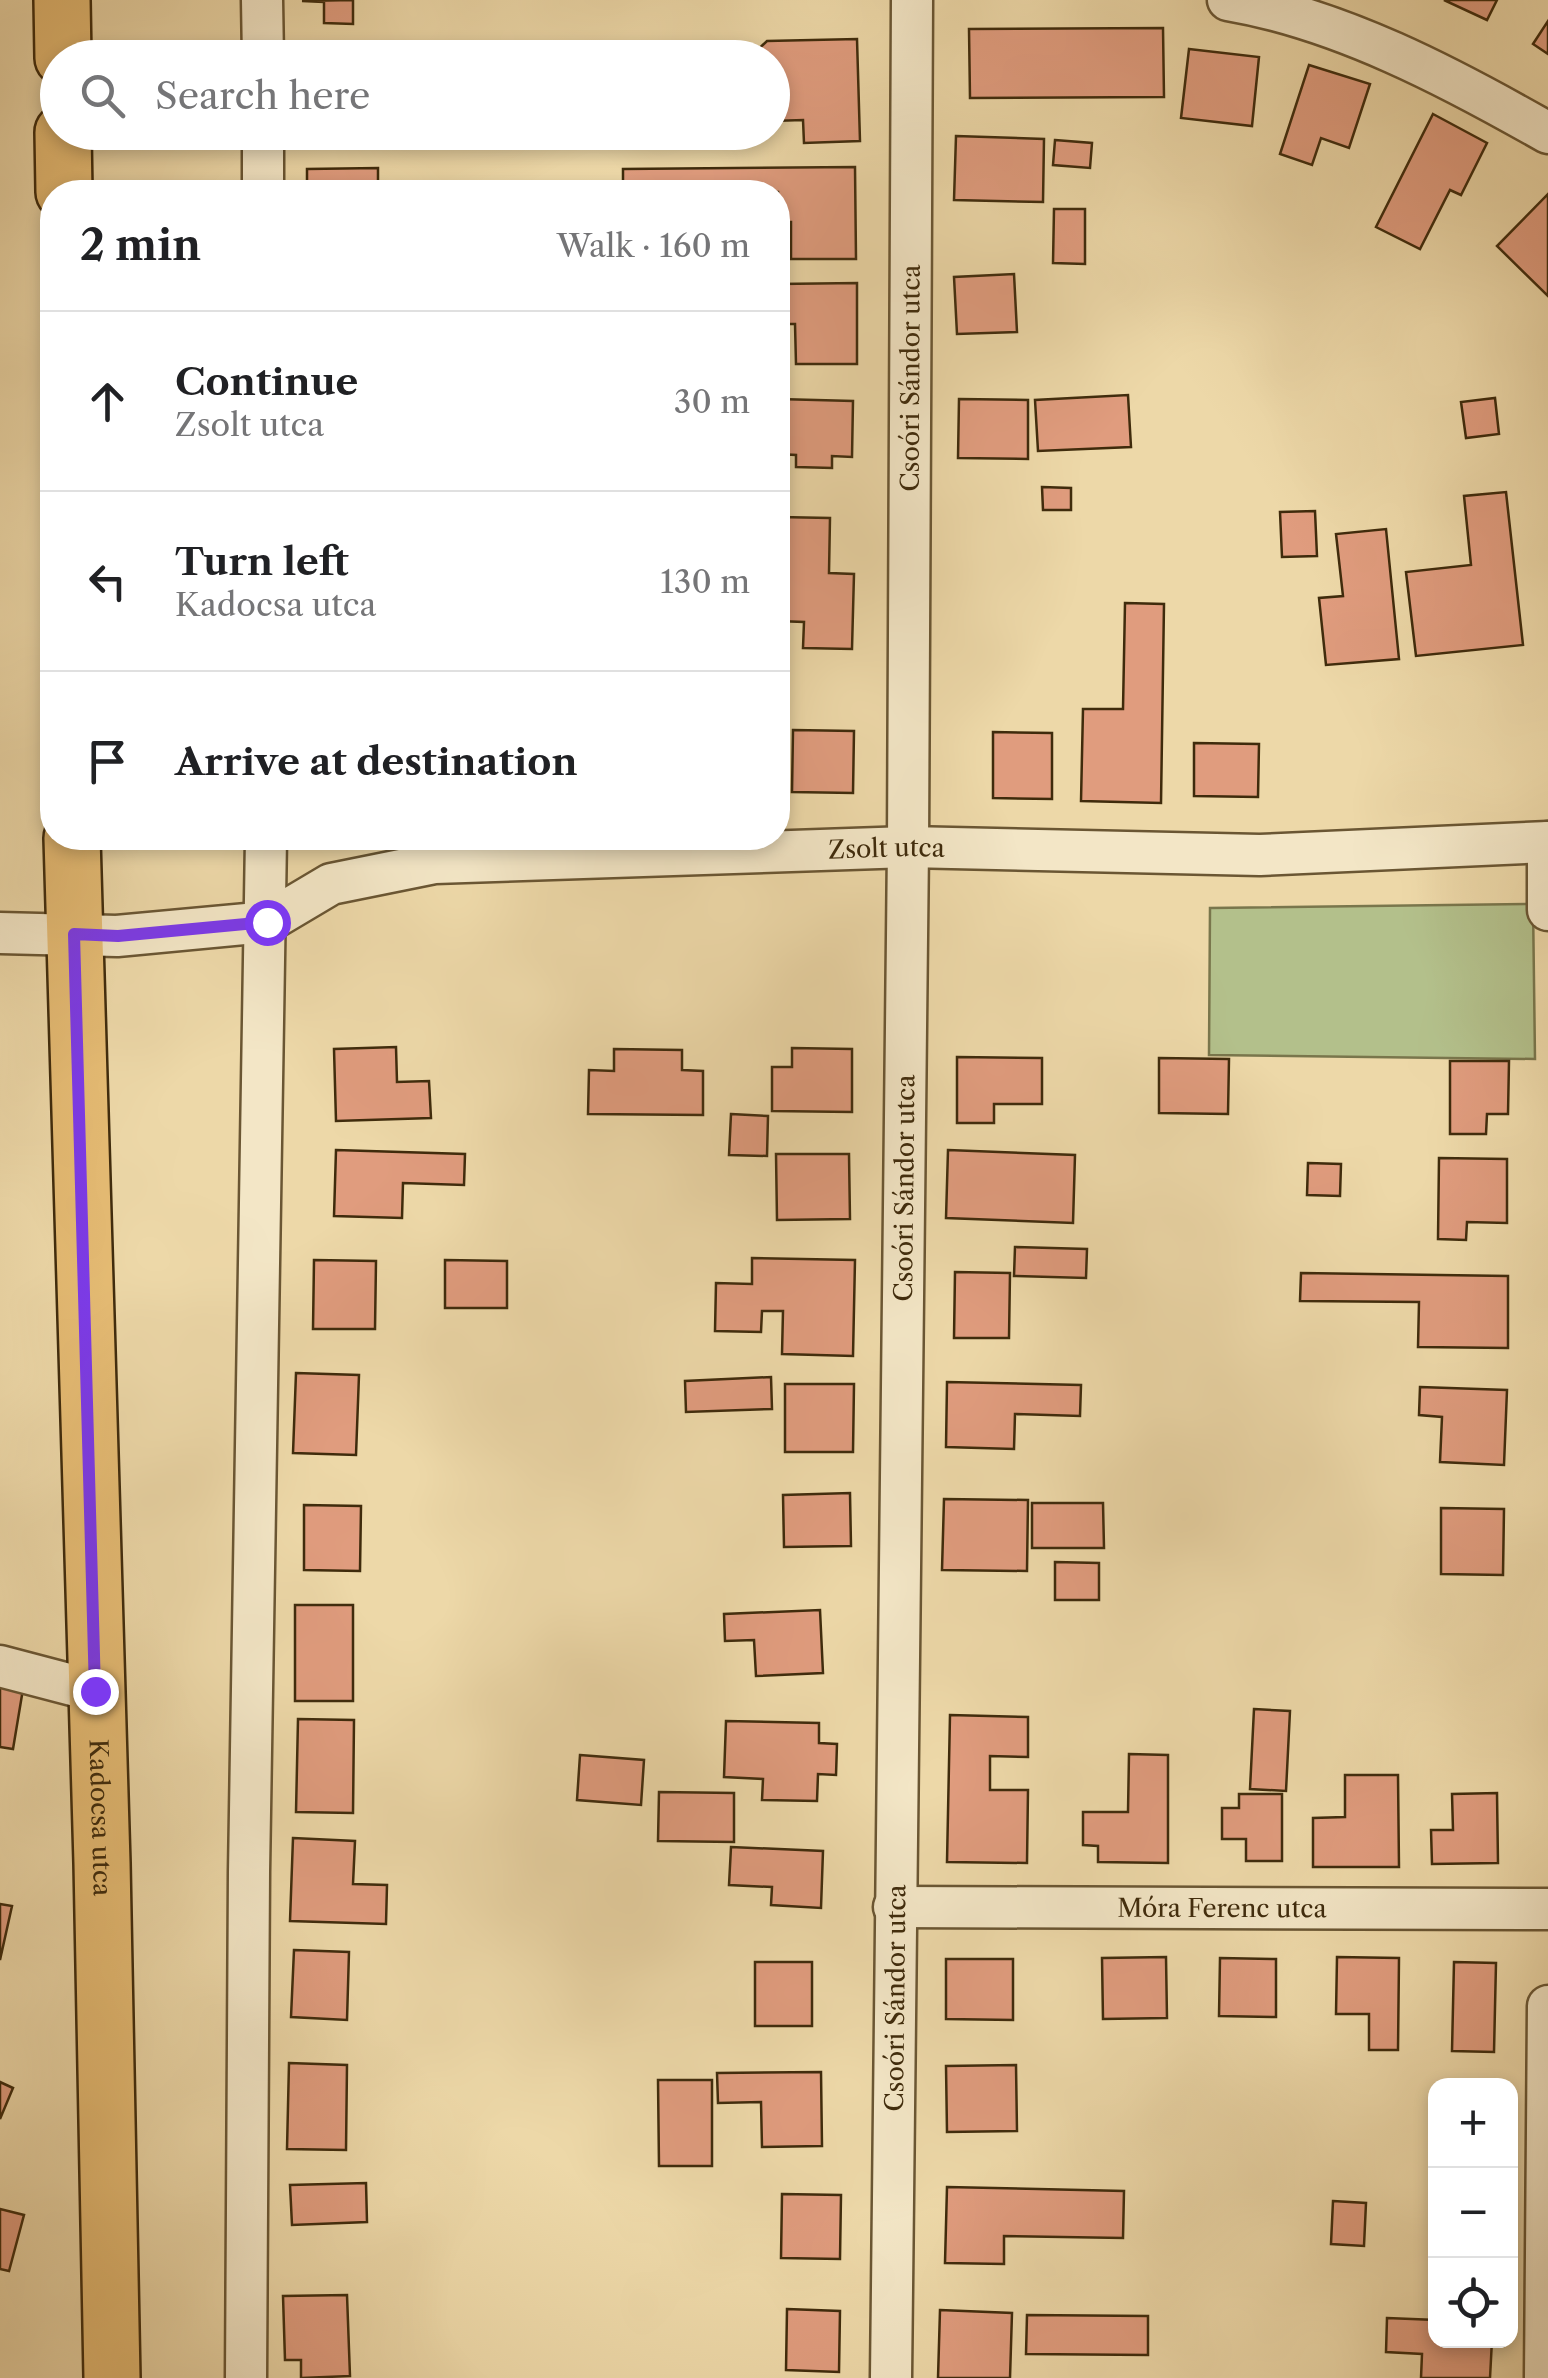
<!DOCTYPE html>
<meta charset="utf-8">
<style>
:root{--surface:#fff;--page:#f6f6f6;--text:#202124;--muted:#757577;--line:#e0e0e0}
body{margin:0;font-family:"Libre Caslon Text",serif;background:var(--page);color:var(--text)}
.controls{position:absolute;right:30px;bottom:30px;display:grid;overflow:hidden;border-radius:20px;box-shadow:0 5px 15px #0003}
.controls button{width:90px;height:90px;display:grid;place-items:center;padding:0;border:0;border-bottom:2px solid var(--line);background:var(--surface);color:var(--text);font:50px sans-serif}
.stop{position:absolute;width:30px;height:30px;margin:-22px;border:8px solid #7c3aed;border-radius:50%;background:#fff}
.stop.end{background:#7c3aed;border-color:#fff;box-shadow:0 2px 10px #0008}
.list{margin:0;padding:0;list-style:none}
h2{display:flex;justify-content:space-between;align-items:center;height:130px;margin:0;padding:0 40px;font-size:42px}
h2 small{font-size:32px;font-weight:400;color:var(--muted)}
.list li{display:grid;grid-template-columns:65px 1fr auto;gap:30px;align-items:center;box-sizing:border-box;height:180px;padding:0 40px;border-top:2px solid var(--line)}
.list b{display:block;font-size:38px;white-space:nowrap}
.list p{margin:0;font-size:32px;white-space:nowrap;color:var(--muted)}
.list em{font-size:32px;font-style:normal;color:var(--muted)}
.icon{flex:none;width:55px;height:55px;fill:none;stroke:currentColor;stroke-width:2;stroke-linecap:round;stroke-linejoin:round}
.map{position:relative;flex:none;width:1548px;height:2378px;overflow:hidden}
.search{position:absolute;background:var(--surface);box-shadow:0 5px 15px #0003;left:40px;top:40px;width:750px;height:110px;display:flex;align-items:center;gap:25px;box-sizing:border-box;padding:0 35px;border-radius:55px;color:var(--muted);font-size:38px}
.panel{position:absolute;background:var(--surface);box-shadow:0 5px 15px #0003;left:40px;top:180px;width:750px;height:670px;border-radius:40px}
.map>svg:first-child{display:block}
.green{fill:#b3c08b;stroke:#79764c;stroke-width:2.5}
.building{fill:#e09c7e;stroke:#3f2b0c;stroke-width:2.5}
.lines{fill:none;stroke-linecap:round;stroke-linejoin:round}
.minor-casing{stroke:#6a5633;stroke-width:45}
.primary-casing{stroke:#3f2b0c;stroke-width:60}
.minor{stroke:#f3e6c6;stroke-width:40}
.primary{stroke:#e6bc74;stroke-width:55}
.route{stroke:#7c3aed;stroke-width:12}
.labels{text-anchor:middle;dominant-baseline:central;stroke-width:8;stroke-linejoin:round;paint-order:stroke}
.street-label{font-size:25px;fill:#3f2b0c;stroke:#f3e6c6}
</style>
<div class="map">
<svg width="1548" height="2378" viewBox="0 0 1548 2378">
<rect width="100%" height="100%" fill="#edd8a8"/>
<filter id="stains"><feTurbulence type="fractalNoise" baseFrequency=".002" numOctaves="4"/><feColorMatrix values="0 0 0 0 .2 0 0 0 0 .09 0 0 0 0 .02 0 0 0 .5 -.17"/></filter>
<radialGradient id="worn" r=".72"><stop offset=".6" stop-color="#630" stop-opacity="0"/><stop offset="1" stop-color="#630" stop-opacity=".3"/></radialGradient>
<polygon class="green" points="1533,904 1535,1059 1209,1055 1210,908"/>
<g class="building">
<polygon points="353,0 353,24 324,23 324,2 302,1"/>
<polygon points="1444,0 1497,0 1487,20"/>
<polygon points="1548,21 1548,54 1533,44"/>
<polygon points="1163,28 1164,97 970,98 969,29"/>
<polygon points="857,39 860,141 804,143 803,120 772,121 772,58 749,58 767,41"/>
<polygon points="1189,49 1259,57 1252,126 1181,118"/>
<rect x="304" y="50" width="62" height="8"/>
<polygon points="1309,65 1370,84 1349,148 1321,138 1312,165 1280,154"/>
<polygon points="1433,114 1487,143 1461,195 1450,190 1420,249 1376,227"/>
<polygon points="304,132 366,132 366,137 304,136"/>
<polygon points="956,136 1044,139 1043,202 954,200"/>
<polygon points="1055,140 1092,143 1090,168 1053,165"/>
<polygon points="855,167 856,259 791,259 791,222 778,222 778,192 623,192 623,169"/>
<polygon points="378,168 378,192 307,192 307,169"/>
<polygon points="1548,194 1548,296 1497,246"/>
<polygon points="1054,209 1085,209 1085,264 1053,263"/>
<polygon points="1014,274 1017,332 957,334 954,277"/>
<polygon points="857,283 857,364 796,364 795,324 778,324 778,284"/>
<polygon points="1128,395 1131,447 1038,451 1035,400"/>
<polygon points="1495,398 1499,434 1466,438 1461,402"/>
<polygon points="778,399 853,401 852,457 832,456 832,468 796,467 796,455 778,454"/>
<polygon points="959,399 1028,400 1028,459 958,458"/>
<polygon points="1042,487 1071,488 1071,510 1043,510"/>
<polygon points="1506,492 1523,645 1416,656 1406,572 1471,565 1464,496"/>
<polygon points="1315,511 1317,556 1282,557 1280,512"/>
<polygon points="779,517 830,518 829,573 854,574 852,649 803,648 804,622 778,621"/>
<polygon points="1386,529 1399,659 1326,665 1319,598 1343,596 1336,534"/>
<polygon points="1125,603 1164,604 1161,803 1081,801 1083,709 1123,709"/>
<polygon points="793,730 854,731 853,793 792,792"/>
<polygon points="993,732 1052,733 1052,799 993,798"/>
<polygon points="1194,743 1259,744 1258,797 1194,796"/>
<polygon points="396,1047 397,1082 429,1081 431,1118 336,1121 334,1049"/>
<polygon points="792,1048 852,1049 852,1112 772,1111 772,1067 792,1067"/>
<polygon points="614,1049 682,1050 682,1070 703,1071 703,1115 588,1114 589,1070 614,1071"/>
<polygon points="957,1057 1042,1058 1042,1104 994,1104 994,1123 957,1123"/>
<polygon points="1159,1058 1229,1059 1228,1114 1159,1113"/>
<polygon points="1450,1061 1509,1061 1508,1114 1487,1114 1486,1134 1450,1134"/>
<polygon points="731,1114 768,1116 767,1156 729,1155"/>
<polygon points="336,1150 465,1154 464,1185 403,1183 402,1218 334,1216"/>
<polygon points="948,1150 1075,1155 1073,1223 946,1218"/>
<polygon points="776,1154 849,1154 850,1219 777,1220"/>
<polygon points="1439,1158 1507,1159 1507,1223 1467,1222 1466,1240 1438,1239"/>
<polygon points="1308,1163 1341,1164 1340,1196 1307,1195"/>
<polygon points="1015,1247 1087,1249 1086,1278 1014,1276"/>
<polygon points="752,1258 855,1260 853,1356 782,1354 783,1311 762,1311 761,1332 715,1331 716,1283 752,1284"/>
<polygon points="314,1260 376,1261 375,1329 313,1329"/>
<polygon points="445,1260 507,1261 507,1308 445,1308"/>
<polygon points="955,1272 1010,1273 1009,1338 954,1338"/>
<polygon points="1301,1273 1508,1276 1508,1348 1418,1347 1419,1302 1300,1301"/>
<polygon points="296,1373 359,1375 356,1455 293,1453"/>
<polygon points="771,1377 772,1409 686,1412 685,1381"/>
<polygon points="947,1382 1081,1385 1080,1416 1015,1414 1014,1449 946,1447"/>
<polygon points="785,1384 854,1384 853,1452 785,1452"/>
<polygon points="1420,1387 1507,1390 1504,1465 1440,1462 1442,1417 1419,1415"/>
<polygon points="850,1493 851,1546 784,1547 783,1495"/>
<polygon points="944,1499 1028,1500 1027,1571 942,1570"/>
<polygon points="1032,1503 1103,1503 1104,1548 1032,1548"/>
<polygon points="304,1505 361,1506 360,1571 304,1570"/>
<polygon points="1441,1508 1504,1509 1503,1575 1441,1574"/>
<polygon points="1055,1562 1099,1563 1099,1600 1055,1600"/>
<rect x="295" y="1605" width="58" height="96"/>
<polygon points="820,1610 823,1673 756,1676 754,1640 725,1641 724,1614"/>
<polygon points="0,1685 23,1689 13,1749 0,1747"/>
<polygon points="1254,1709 1290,1711 1286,1791 1250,1789"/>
<polygon points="950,1715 1028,1717 1028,1757 990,1756 990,1790 1028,1790 1027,1863 947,1862"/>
<polygon points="298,1719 354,1720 353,1813 296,1812"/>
<polygon points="726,1721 819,1723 819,1743 837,1744 836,1775 818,1774 817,1801 762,1800 763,1779 724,1777"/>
<polygon points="1129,1754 1168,1755 1168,1863 1098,1862 1098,1846 1083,1845 1083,1812 1128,1812"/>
<polygon points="580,1755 644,1760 641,1805 577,1800"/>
<polygon points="1345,1775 1398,1775 1399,1867 1313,1867 1313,1818 1345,1817"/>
<polygon points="659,1792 734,1793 734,1842 658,1841"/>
<polygon points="1497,1793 1498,1863 1432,1864 1431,1830 1453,1830 1452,1794"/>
<polygon points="1239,1794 1282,1794 1282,1861 1246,1861 1246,1839 1222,1839 1222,1808 1239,1808"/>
<polygon points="293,1838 355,1841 353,1884 387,1885 386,1924 290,1921"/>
<polygon points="731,1847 823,1851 821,1908 771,1905 772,1887 729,1885"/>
<polygon points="0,1904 12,1906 0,1960"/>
<polygon points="294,1950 349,1952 347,2020 291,2017"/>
<polygon points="1166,1957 1167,2018 1103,2019 1102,1958"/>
<polygon points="1337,1957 1399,1958 1398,2050 1369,2050 1369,2014 1336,2014"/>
<polygon points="1220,1958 1276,1959 1276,2017 1219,2016"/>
<polygon points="946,1959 1013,1959 1013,2020 946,2019"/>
<rect x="755" y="1962" width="57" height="64"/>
<polygon points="1454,1962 1496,1963 1494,2052 1452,2051"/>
<polygon points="289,2063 347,2065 346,2150 287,2149"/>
<polygon points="1016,2065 1017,2131 947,2132 946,2066"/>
<polygon points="821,2072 822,2146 762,2147 761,2102 718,2103 717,2073"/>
<polygon points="658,2080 712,2080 712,2166 659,2166"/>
<polygon points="0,2082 13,2088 0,2119"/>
<polygon points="366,2183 367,2222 292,2225 290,2185"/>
<polygon points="947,2187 1124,2191 1123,2238 1004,2236 1004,2264 945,2263"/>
<polygon points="782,2194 841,2195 840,2259 781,2258"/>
<polygon points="1333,2201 1366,2203 1364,2246 1331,2244"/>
<polygon points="1432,2207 1436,2207 1436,2269 1433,2269"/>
<polygon points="0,2209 24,2215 9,2271 0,2269"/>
<polygon points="347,2295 350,2376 301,2378 301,2360 285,2360 283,2296"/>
<polygon points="787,2309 840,2311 839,2372 786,2370"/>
<polygon points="940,2310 1012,2313 1010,2378 938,2378"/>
<polygon points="1027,2315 1148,2316 1148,2355 1026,2354"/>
<polygon points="1387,2318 1436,2320 1436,2340 1492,2340 1490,2378 1421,2378 1422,2354 1386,2352"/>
</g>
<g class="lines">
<g class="minor-casing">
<g id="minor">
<polyline points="262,0 263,58"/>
<path d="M 1228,0 C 1340,19 1450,77 1548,133"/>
<polyline points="263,132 263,192"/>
<polyline points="1548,842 1548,910"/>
<path id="s1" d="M 0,933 L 117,936 L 267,922 L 331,884 L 435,863 L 908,847 L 1260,855 L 1548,842"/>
<polyline points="0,1666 95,1691"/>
<path id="s2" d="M 894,1907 L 1548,1909"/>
<polyline points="246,2378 249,1872 266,838"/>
<path id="s3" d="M 891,2378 L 908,847 L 912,0"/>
<polyline points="1545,2378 1548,2006"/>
</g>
</g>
<g class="primary-casing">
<g id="primary">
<polyline points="62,0 63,58"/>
<polyline points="63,132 64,192"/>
<path id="s4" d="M 72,838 L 102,1863 L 112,2378"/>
</g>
</g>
<use href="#minor" class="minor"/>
<use href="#primary" class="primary"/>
</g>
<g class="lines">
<polyline class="route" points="95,1691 74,934 118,936 267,922"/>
</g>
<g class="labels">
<g class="street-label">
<text stroke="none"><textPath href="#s3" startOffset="2000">Csoóri Sándor utca</textPath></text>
<text stroke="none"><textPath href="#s1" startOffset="900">Zsolt utca</textPath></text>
<text stroke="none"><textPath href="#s3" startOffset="1190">Csoóri Sándor utca</textPath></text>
<text stroke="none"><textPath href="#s4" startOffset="980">Kadocsa utca</textPath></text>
<text stroke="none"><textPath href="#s2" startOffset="328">Móra Ferenc utca</textPath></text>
<text stroke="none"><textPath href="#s3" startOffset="380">Csoóri Sándor utca</textPath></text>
</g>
</g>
<rect width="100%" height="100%" filter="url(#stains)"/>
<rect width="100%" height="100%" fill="url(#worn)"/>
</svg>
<div class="controls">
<button>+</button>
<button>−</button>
<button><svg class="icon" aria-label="locate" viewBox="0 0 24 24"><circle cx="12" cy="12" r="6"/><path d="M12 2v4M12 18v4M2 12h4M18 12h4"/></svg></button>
</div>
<div class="stop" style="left:267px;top:922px"></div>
<div class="stop end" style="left:95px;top:1691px"></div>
<div class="search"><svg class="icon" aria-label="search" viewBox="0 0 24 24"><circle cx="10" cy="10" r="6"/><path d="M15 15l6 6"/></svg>Search here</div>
<section class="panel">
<h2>2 min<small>Walk · 160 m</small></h2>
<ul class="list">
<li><svg class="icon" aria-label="ahead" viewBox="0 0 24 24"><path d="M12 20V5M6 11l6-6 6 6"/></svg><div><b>Continue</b><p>Zsolt utca</p></div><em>30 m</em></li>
<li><svg class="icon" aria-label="left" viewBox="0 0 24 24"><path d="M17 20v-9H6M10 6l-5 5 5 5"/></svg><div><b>Turn left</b><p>Kadocsa utca</p></div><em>130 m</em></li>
<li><svg class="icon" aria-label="arrive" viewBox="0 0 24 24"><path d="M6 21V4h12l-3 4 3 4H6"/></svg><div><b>Arrive at destination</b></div></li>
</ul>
</section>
</div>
